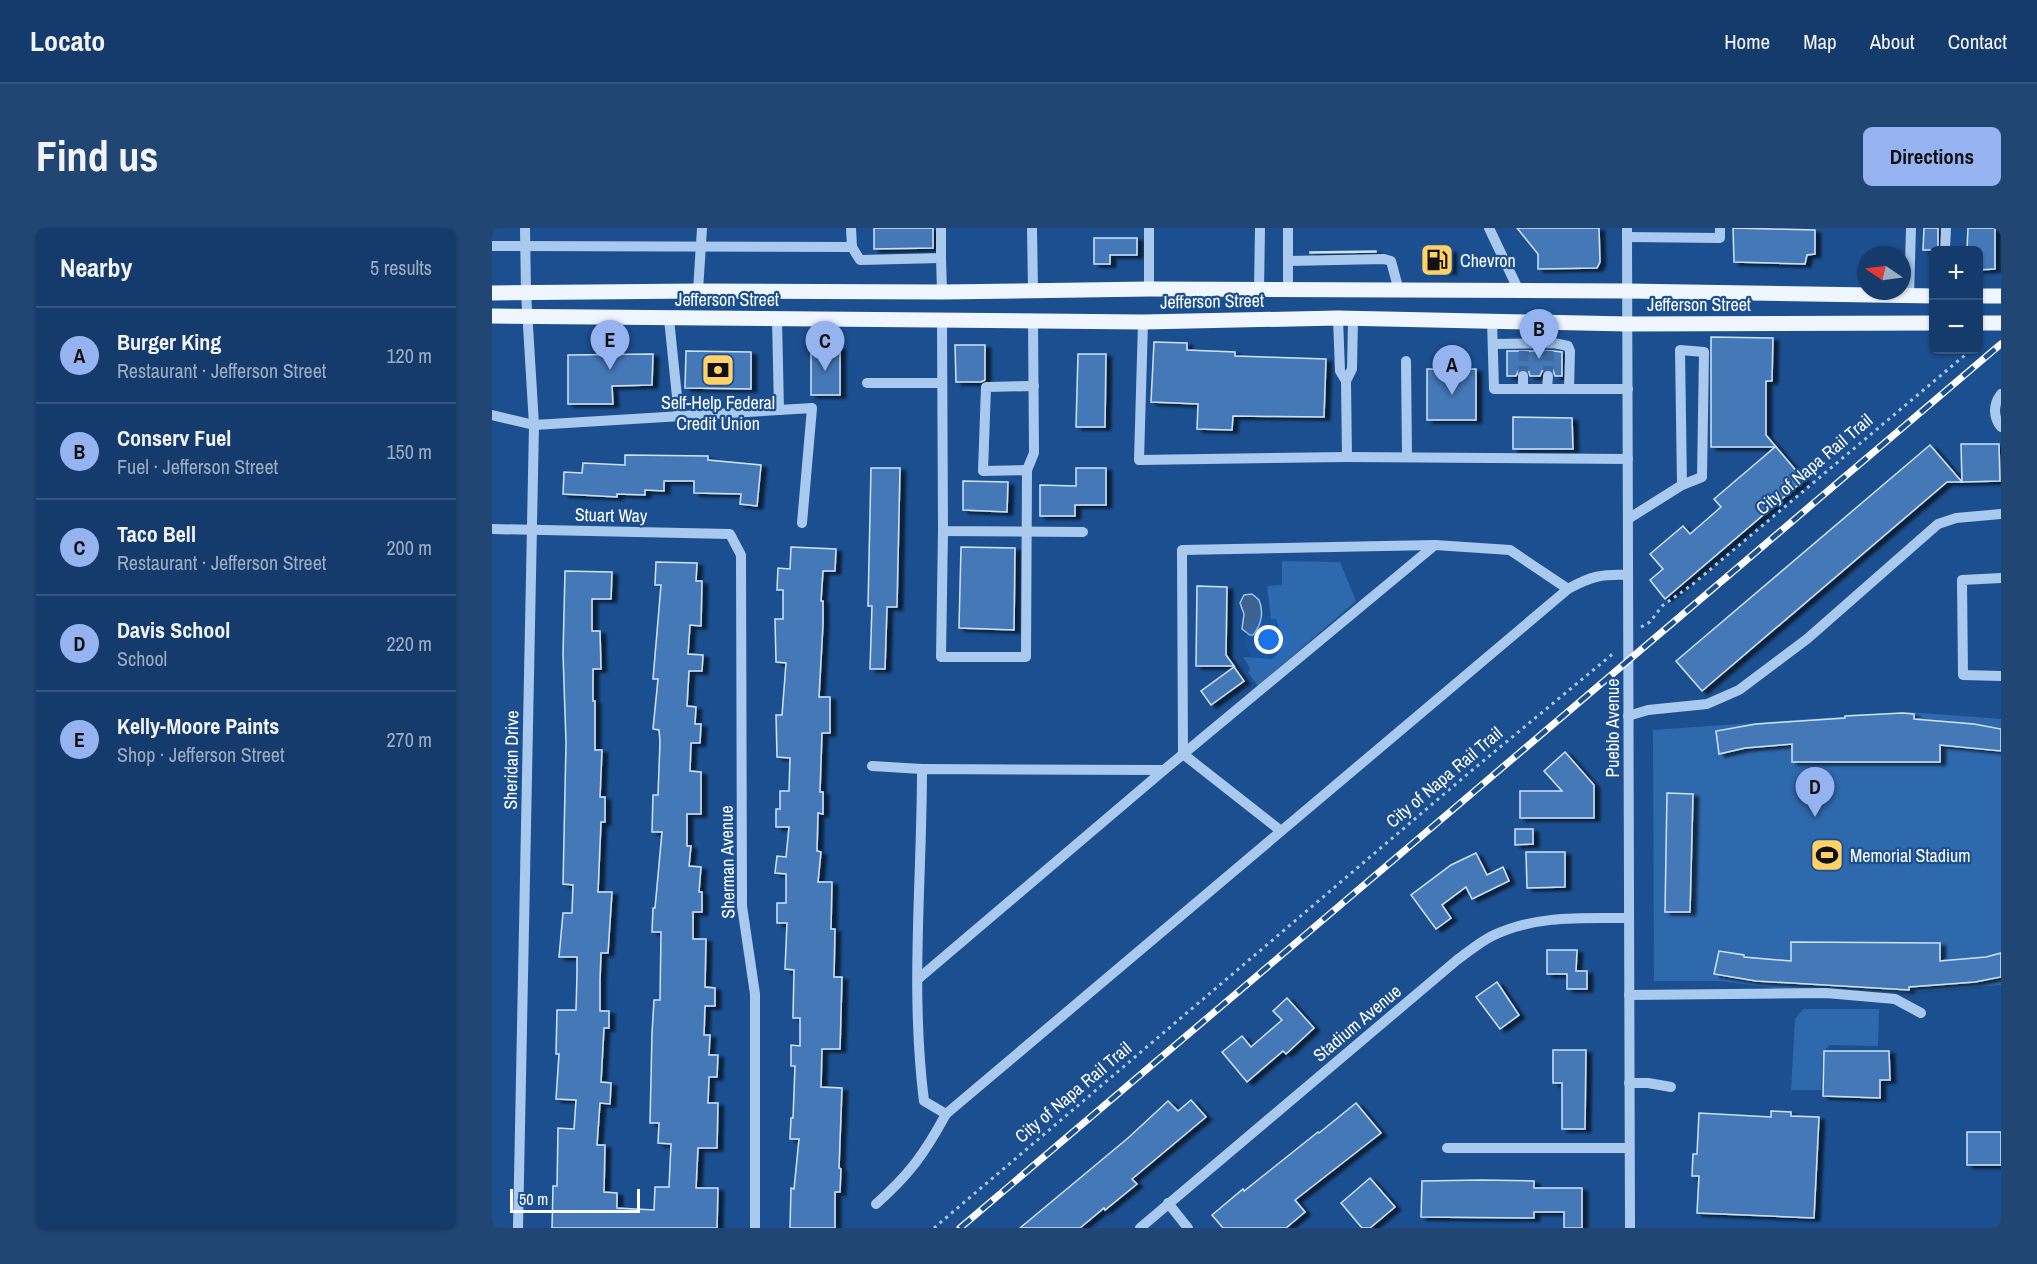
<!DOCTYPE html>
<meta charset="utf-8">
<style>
:root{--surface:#143b6b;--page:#214673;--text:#f1f3f6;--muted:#9dadc1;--line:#33557e;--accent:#95b2f1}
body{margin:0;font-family:"Archivo Narrow",sans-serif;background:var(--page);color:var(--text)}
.controls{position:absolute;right:18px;top:18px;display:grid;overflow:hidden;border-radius:9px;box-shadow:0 2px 4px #0004}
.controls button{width:54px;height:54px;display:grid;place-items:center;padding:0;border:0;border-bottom:2px solid var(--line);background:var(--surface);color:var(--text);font:30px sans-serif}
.compass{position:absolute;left:1365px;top:18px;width:54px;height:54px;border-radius:50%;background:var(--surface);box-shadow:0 2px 4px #0004;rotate:283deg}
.scale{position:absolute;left:18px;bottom:15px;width:130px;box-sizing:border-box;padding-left:6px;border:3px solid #fff;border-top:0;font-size:16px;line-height:21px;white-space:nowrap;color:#fff;-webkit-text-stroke:4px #1b4f8f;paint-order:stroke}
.you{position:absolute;left:777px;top:412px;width:21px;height:21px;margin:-15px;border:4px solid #fff;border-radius:50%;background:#1a73e8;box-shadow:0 0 0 9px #1a73e833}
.badge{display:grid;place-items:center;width:39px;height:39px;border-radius:50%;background:var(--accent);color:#111;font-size:20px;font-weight:700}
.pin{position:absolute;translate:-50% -50px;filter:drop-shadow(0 2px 3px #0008)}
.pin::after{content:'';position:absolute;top:32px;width:21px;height:18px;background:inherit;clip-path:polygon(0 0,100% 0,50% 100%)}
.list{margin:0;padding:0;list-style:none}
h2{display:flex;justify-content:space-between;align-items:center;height:78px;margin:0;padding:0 24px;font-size:26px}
h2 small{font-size:20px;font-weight:400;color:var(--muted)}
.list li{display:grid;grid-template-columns:39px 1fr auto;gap:18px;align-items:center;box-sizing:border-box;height:96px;padding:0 24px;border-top:2px solid var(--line)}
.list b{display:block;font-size:22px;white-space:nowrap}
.list p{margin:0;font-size:20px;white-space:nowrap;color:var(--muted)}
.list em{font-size:20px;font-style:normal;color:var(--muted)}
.map{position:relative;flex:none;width:1509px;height:1000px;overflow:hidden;border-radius:9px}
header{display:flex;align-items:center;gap:36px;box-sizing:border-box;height:84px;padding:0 30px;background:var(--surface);border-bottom:2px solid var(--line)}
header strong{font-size:28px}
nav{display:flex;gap:33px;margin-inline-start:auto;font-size:21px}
.intro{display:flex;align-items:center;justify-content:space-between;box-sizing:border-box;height:144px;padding:0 36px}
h1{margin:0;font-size:42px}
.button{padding:15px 27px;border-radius:9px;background:var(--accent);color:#111;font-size:21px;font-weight:700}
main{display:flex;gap:36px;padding:0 36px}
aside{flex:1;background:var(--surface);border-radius:9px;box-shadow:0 2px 4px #0004}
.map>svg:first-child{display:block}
.green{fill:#2e69ad}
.water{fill:#3c6290;stroke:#9cc4f0;stroke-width:1.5}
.building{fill:#4478b7;stroke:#cfe3fa;stroke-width:1.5;filter:url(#shadow)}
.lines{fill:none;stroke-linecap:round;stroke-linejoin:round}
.minor-tunnel{stroke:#3d69a0;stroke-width:10;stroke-dasharray:10 5;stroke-linecap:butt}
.path{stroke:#a9c9ee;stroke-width:3;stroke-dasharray:3 4.5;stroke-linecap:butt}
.minor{stroke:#a9c9ee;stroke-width:10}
.major{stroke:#f0f6ff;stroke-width:15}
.rail-casing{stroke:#fff;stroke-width:7}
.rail{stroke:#1b4f8f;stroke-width:4.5;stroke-dasharray:14;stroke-linecap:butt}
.labels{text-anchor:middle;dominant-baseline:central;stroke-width:4.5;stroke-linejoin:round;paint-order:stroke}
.poi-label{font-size:18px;fill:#fff;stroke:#1b4f8f;text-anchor:start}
.street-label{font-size:18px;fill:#fff;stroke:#1b4f8f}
</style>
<header>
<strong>Locato</strong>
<nav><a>Home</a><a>Map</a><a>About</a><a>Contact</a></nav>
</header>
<div class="intro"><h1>Find us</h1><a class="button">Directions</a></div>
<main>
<aside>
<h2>Nearby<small>5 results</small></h2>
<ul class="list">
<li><span class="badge">A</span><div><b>Burger King</b><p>Restaurant · Jefferson Street</p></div><em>120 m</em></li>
<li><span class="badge">B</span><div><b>Conserv Fuel</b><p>Fuel · Jefferson Street</p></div><em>150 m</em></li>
<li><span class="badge">C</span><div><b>Taco Bell</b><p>Restaurant · Jefferson Street</p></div><em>200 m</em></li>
<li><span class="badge">D</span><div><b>Davis School</b><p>School</p></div><em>220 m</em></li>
<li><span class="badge">E</span><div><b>Kelly-Moore Paints</b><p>Shop · Jefferson Street</p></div><em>270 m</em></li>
</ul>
</aside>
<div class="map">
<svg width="1509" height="1000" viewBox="0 0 1509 1000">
<defs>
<filter id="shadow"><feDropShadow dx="5.5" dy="3" stdDeviation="1.5" flood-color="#0009"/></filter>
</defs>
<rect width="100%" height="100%" fill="#1b4f8f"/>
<g class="green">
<path d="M 790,333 L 848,334 L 864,373 L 766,458 L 756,445 L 758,440 L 751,429 L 780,431 C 794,422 789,404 784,391 L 779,391 L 775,358 L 790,357 Z"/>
<polygon points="1416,484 1509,491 1509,757 1383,767 1282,760 1227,753 1162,753 1161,502"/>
<polygon points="1311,781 1387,781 1386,818 1338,817 1331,823 1329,862 1299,862 1303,791"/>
</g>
<path class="water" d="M 760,366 L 767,372 C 772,385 770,396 761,407 L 758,407 L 750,401 L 752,386 L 748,375 L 752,367 Z"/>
<g class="building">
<polygon points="382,0 441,0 441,20 382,21"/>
<polygon points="1025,0 1107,0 1108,34 1105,40 1046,41 1046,26"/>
<polygon points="1241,0 1323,2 1323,26 1315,27 1313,36 1242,34"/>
<polygon points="1432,0 1446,0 1446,22 1431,22"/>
<polygon points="1476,0 1503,0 1503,41 1486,42 1486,22 1475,22"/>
<polygon points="602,10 645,10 645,27 618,27 618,36 602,36"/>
<rect x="930" y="22" width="29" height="21"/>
<polygon points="884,23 884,24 818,25 818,24"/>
<polygon points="1219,109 1281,110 1280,153 1274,153 1274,207 1312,252 1173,371 1158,352 1171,341 1158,326 1191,298 1198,306 1229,279 1222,271 1283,219 1219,219"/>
<polygon points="662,114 695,115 695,122 743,124 743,128 834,131 832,189 741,188 740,202 705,201 706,176 659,174"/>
<polygon points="463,117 493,117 493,152 489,154 464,154"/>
<rect x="319" y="119" width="29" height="48"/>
<polygon points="194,123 259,124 259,161 193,160"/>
<polygon points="1015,123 1061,123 1070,124 1070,148 1063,148 1061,142 1056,141 1050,143 1048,148 1038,148 1037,144 1032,141 1027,142 1024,148 1015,148"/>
<polygon points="161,126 160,157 120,158 121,176 76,176 76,127"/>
<polygon points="586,126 614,126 613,199 584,199"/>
<rect x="935" y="141" width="49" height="51"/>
<polygon points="1021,189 1080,190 1081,221 1021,221"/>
<polygon points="1469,216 1507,216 1508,253 1470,254"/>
<polygon points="1438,217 1470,254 1455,254 1210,463 1184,433"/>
<polygon points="133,227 216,228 216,232 269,237 265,278 248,276 249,266 202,265 202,253 172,253 172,263 153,262 153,267 125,266 125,269 71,266 72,244 90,245 91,235 133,237"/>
<polygon points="379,240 408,240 405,379 395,379 393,441 378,441 380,378 376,378"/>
<polygon points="584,240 614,240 614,277 583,277 583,288 548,288 548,257 584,258"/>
<polygon points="471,253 516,254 515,284 471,282"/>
<polygon points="299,319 344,321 343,343 331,343 329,373 331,373 331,396 327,469 338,469 338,505 330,505 328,564 331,564 331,586 326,585 325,623 329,624 326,654 340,654 339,701 343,701 342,749 350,749 348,821 330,821 329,859 350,860 347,940 349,941 348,964 343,964 343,1000 298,1000 299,960 302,961 307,911 298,911 299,890 301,890 303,838 299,838 299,817 308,818 308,790 301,790 302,742 293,741 295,695 285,695 285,675 294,675 294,646 283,645 285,628 294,629 297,599 284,599 284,581 288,581 288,563 297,563 298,530 285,529 284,487 290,487 294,435 284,434 283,391 291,391 291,362 285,362 286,340 298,341"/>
<polygon points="469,319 523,320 522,402 467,400"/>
<polygon points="164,334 205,335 204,353 210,353 209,398 198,397 196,426 211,427 210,443 197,443 195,478 204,479 203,496 209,496 208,515 199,515 198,543 209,544 209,586 195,586 195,618 199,618 197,638 209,639 207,664 210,664 210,684 201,684 201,711 214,711 213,759 223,760 223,778 213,778 212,807 218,807 217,827 226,827 225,849 217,849 216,875 226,875 225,920 206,920 204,960 226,960 225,1000 60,1000 61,958 65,958 66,900 82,901 84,872 64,871 67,826 64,826 65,782 84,782 85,745 85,729 67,729 71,685 80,685 81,657 71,656 74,515 71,426 73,343 120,344 119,371 100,371 100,403 108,403 109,441 101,441 101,473 103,473 103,522 110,522 108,569 113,569 113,594 109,594 106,664 120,664 116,725 109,725 108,752 108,783 117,783 117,800 112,800 109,854 119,855 118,876 108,875 105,917 113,917 112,964 125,965 125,980 162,982 163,959 177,959 179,916 166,915 167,895 158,895 160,805 162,772 168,772 169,704 160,704 161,680 163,680 170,604 160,604 161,567 166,567 168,513 167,502 161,501 166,451 161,451 169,357 163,357"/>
<polygon points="705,358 735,359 734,427 742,438 704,438"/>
<polygon points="742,439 752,453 719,477 709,463"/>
<polygon points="1410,485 1422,486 1422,491 1482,496 1509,501 1509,523 1448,517 1448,534 1300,534 1300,516 1253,520 1227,526 1224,503 1264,496 1353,490 1353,488"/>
<polygon points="1073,524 1102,557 1102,590 1028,590 1028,563 1070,563 1052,543"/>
<polygon points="1175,565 1201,566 1198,684 1173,684"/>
<polygon points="1023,601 1041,601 1041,616 1023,617"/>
<polygon points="1034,624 1073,624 1073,659 1035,660"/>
<polygon points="984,625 995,647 1011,639 1017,653 980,671 974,659 950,677 959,690 944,701 919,667 959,637"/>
<polygon points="1299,714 1448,715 1448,733 1494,729 1509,725 1509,749 1483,754 1417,759 1417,762 1264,753 1222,746 1227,723 1252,727 1252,729 1299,733"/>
<polygon points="1055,722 1085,722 1084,743 1095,743 1095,761 1075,761 1075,746 1055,746"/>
<polygon points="1005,754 1027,787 1008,801 984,769"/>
<polygon points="795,770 822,800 794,826 791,823 755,854 730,824 750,808 759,819 790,792 781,783"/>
<polygon points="1061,822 1094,822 1093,901 1070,901 1070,855 1061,855"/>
<polygon points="1332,823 1397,823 1398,852 1388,852 1388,870 1331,868"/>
<polygon points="699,872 714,889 640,951 645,956 613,982 612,980 588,1000 528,1000 636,910 676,873 686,883"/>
<polygon points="864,875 889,905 803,972 813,984 794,1000 731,1000 720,987 751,961 752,963 826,904 827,905"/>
<polygon points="1279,883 1299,884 1299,888 1327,889 1322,990 1205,985 1207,948 1200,948 1201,926 1205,926 1207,885 1279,889"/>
<rect x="1475" y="904" width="34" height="33"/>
<polygon points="878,950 903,979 878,1000 870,1000 849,975"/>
<polygon points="989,952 1042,953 1042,960 1090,960 1090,1000 1072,1000 1072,984 1042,984 1042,990 929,989 930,953"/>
</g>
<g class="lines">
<g class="minor-tunnel">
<polyline points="1031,148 1032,118"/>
<polyline points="1056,148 1057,118"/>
</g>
<g class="path">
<polyline points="1149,399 1158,394 1170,378 1201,356 1479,122"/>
<polyline points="442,1000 978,544 1123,424"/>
</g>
<g class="minor">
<polyline points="359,0 360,19 368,32 449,30 449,0"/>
<polyline points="540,0 541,62"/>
<polyline points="796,0 796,63"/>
<polyline points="997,0 1027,63"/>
<polyline points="1135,0 1138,1000"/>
<polyline points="1136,9 1228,10 1228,0"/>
<polyline points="0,18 360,19"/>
<polyline points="1453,22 1454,0"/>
<polyline points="449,30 450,64"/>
<polyline points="796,33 892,31 899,33 907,63"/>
<polyline points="657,61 657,0"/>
<polyline points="767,62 768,0"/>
<polyline points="206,63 210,0"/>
<polyline points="1417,68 1419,0"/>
<polyline points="846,90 848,143 854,153 860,141 861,91"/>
<polyline points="177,91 187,188"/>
<polyline points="450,92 451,303 591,304"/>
<polyline points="1000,93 1002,161 1136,161"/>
<polyline points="651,94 647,232 855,229 1136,231"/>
<polyline points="1001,116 1062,115 1076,118 1078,123 1077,161"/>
<polyline points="914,133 915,229"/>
<polyline points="854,153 855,229"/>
<polyline points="375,155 450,155"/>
<polyline points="1031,161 1031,148"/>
<polyline points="1055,161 1056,148"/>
<path d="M 1509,166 C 1501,176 1501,189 1509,199"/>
<polyline points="287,182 320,180 310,295"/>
<polyline points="0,187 42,197 287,182 285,90"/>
<polyline points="535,242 542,225 541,93"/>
<polyline points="1136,291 1190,257 1188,122 1212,124 1210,249 1190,257"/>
<polyline points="0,301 238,306 249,327 250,678 263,766 263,1000"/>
<polyline points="451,303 449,429 534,429 535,242 491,243 494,159 542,158"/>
<polyline points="1509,350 1470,352 1471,447 1509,448"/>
<path d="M 1076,361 L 1018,322 L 943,317 L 672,542 L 430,541 C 430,651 418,763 432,873 L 454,886 L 1076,361 C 1099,348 1110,346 1136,347"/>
<polyline points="1136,488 1156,482 1215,476 1247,462 1315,411 1446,296 1464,290 1509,286"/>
<polyline points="380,538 430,541"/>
<polyline points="789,603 691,526 690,322 943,317"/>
<polyline points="426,751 672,542"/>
<polyline points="1137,767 1334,765 1403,771 1429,785"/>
<polyline points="1137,855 1156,855 1179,859"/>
<polyline points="955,920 1137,920"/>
<polyline points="676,975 696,1000"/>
<path d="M 384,976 C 417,947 433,925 454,886"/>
<polyline points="26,1000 42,197 34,65 33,0"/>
<path d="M 648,1000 L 965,732 C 976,724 988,714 1000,708 C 1043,687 1090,690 1137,690"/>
</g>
<g class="major">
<polyline points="0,65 206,63 450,64 657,61 1136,63 1442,68"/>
<polyline points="1486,68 1509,68"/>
<polyline points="0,88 651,94 846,90 1136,96 1442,95"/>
<polyline points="1486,95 1509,95"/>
</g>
<g class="rail-casing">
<polyline id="rail" points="468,1000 1509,116"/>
</g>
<use href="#rail" class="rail"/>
</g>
<defs>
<g id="fuel-square" transform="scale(1.725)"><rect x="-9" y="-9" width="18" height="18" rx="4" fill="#ffd166" stroke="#1b4f8f"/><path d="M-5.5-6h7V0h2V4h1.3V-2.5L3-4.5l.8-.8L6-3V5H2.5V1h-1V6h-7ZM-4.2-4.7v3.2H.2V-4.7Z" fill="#111"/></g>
<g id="bank-square" transform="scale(1.725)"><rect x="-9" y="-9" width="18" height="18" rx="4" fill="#ffd166" stroke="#1b4f8f"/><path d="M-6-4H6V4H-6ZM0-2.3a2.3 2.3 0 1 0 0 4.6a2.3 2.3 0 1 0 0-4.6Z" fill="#111"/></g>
<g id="stadium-square" transform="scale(1.725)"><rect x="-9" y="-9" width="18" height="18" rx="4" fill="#ffd166" stroke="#1b4f8f"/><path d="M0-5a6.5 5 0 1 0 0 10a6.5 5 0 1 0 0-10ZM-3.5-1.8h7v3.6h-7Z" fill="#111"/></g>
</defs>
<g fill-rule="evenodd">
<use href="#fuel-square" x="945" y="32"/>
<use href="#bank-square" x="226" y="142"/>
<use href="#stadium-square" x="1335" y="627"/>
</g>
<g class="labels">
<g class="poi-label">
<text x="968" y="32">Chevron</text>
<text x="226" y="174" text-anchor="middle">Self-Help Federal<tspan x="226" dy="21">Credit Union</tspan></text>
<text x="1358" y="627">Memorial Stadium</text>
</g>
<g class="street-label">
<text x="235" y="71">Jefferson Street</text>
<text transform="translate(720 73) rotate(-1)">Jefferson Street</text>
<text x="1207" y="76">Jefferson Street</text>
<text transform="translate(1322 236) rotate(-40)">City of Napa Rail Trail</text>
<text transform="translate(119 287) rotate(1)">Stuart Way</text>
<text transform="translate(1120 500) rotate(-90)">Pueblo Avenue</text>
<text transform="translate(19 532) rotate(-89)">Sheridan Drive</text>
<text transform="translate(952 549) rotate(-40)">City of Napa Rail Trail</text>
<text transform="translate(235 634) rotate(-91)">Sherman Avenue</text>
<text transform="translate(865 795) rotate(-40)">Stadium Avenue</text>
<text transform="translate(581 864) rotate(-40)">City of Napa Rail Trail</text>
</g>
</g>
</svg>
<div class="controls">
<button>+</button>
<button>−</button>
</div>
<svg class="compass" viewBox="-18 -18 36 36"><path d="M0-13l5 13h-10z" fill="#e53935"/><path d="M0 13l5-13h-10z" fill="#9dadc1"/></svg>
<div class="scale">50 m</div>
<div class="you"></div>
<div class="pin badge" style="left:960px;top:167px">A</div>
<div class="pin badge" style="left:1047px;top:131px">B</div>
<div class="pin badge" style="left:333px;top:143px">C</div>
<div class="pin badge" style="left:1323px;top:589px">D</div>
<div class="pin badge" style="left:118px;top:142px">E</div>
</div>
</main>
